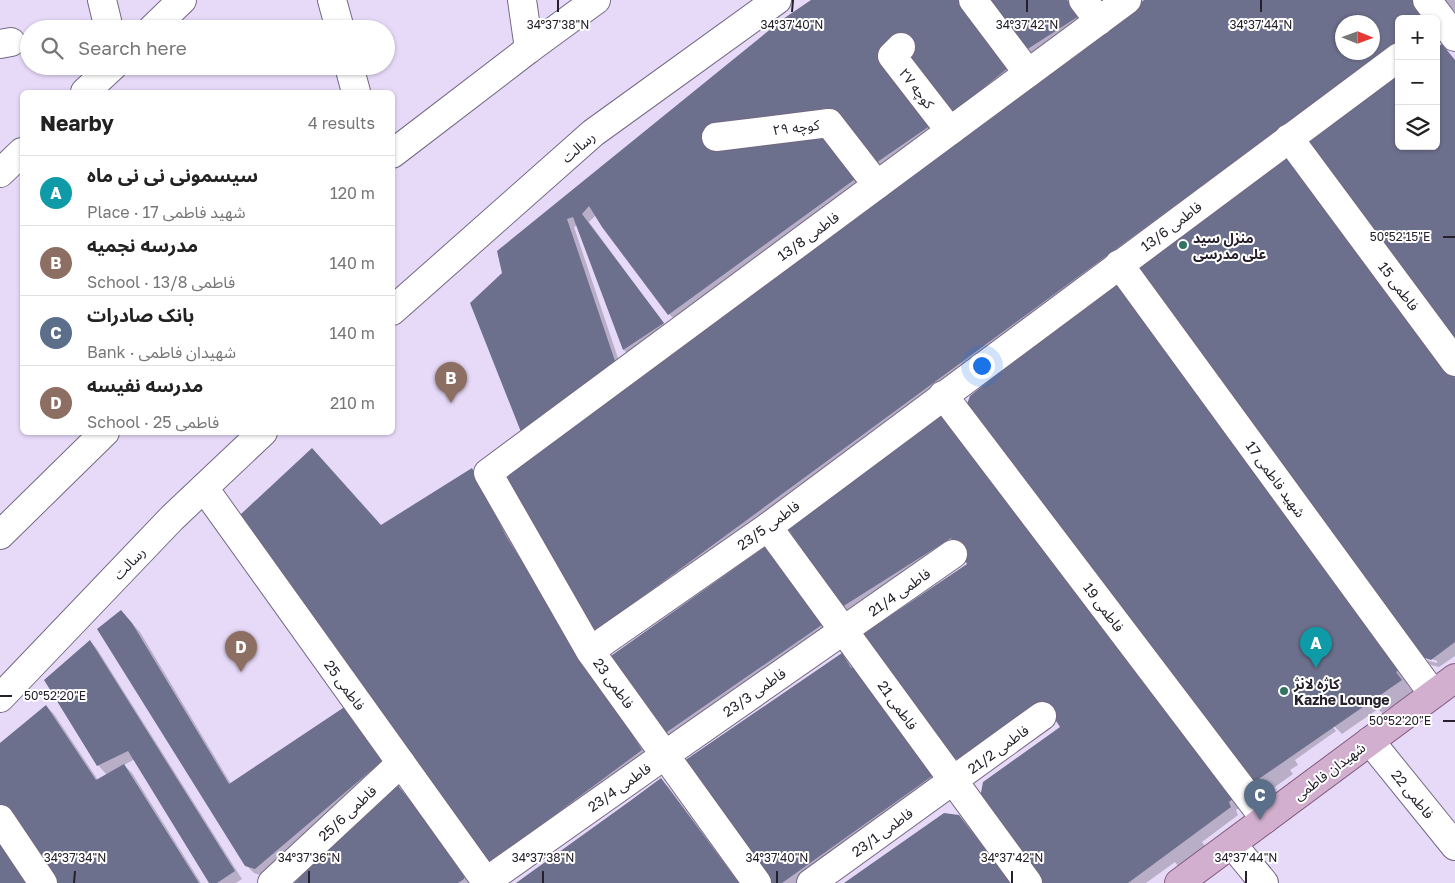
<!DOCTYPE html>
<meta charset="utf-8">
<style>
:root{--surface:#fff;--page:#f6f6f6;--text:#222;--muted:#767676;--line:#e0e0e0;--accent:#0b8043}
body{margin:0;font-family:"Golos Text","Noto Sans Arabic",sans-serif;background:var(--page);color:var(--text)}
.controls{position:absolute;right:15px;top:15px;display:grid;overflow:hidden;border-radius:8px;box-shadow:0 1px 4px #0004}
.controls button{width:45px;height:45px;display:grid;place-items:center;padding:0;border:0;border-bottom:1px solid var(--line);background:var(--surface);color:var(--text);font:25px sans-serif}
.compass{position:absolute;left:1335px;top:15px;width:45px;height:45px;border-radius:50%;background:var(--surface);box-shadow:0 1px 4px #0004;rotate:91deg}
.you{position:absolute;left:981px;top:365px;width:18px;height:18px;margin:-12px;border:4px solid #fff;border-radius:50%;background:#1a73e8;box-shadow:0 0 0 8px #1a73e833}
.badge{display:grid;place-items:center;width:32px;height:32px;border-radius:50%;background:var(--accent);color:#fff;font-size:16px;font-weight:700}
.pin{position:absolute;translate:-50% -41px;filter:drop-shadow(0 1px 2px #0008)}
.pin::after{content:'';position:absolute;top:26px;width:18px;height:15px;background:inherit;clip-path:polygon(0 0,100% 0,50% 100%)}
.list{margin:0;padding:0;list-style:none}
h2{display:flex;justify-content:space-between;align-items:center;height:65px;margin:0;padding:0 20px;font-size:21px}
h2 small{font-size:16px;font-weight:400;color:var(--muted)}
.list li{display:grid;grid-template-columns:32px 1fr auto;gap:15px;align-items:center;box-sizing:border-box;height:70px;padding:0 20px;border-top:1px solid var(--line)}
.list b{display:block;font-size:19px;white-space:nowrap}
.list p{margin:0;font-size:16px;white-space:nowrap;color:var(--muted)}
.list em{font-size:16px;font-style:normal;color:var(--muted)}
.icon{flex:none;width:28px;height:28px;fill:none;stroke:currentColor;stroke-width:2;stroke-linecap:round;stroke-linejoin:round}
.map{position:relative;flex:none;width:1455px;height:883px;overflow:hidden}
.search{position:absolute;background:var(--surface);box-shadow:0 1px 4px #0004;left:20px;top:20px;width:375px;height:55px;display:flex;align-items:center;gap:12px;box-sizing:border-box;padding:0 18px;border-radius:28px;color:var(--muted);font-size:19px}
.panel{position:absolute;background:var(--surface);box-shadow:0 1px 4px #0004;left:20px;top:90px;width:375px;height:345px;border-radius:8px}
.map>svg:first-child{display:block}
.shadow{fill:#0003;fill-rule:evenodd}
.building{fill:#6c708c;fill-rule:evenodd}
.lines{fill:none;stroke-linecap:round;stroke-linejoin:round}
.minor-casing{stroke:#746883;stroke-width:30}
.major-casing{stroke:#825a80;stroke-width:30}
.minor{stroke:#fff;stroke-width:28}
.major{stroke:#d2afce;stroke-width:28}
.ticks{fill:none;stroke:#25202b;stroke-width:2}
.poi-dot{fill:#327464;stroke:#fff;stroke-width:2}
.labels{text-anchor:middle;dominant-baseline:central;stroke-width:4;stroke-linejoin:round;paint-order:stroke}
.street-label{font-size:14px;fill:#25202b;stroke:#fff}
.poi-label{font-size:14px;font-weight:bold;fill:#25202b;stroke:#fff;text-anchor:start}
.ticks-label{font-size:12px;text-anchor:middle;fill:#25202b;stroke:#fff;stroke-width:4;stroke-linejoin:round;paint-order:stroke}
</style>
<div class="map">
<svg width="1455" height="883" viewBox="0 0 1455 883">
<rect width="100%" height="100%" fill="#e7daf9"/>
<g class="shadow">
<polygon points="812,0 1020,73 960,121 940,131 881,172 824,138 864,186 677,322 669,314 603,226 596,215 589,222 670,332 631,358 624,350 578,225 574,227 622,370 530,439 471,303"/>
<polygon points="985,0 1068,0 1086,24 1032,60"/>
<path d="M 1146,0 L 1430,19 L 1399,19 L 1399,54 L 602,640 L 502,481 ZM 1342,22 L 1372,22 L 1372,52 L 1342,52 Z"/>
<polygon points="1444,0 1455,0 1455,12 1448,5"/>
<polygon points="1294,167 1455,377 1455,656 1439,667 1431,665 1426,660 1437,663 1437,661 1424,656"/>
<polygon points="1113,284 1412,681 1407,684 1413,692 1382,713 1378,709 1342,734 1334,726 1333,727 1336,731 1295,760 1298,765 1290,770 1293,774 1265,794 1254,782"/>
<polygon points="941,418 949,425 1240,797 1242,806 1236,810 1238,815 1202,842 1205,846 1178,866 1175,862 1146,883 1040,883 1062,727 1050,709 960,766 952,758 968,564 958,546 851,614 843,606 789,530"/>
<polygon points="472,470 480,478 513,546 649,758 500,870 484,860"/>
<polygon points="766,548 833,631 672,741 664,733"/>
<polygon points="121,612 140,632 231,784 345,707 388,761 263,876 254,873 246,865"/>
<polygon points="90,641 97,649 242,879 236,883 211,883 135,759 124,765 132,773 201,883 53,883 0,803 0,745 46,706 54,714 98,780 107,775 98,765"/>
<polygon points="842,654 849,662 942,782 801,883 770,883"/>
<polygon points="661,780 669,788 740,883 518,883"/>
<polygon points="396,785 473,879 473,883 296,883"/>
</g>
<g class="building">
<polygon points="811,0 961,0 1013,64 951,114 934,123 873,165 850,135 825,108 806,116 858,177 668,315 602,227 589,206 582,214 664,323 623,350 573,217 567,219 615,361 521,432 470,303 502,273 497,251 783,19"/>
<polygon points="984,0 1067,0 1079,16 1023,52"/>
<path d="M 1144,0 L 1415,0 L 1424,19 L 1399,19 L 1399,41 L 593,633 L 501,481 L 504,470 ZM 1342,22 L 1372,22 L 1372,52 L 1342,52 Z"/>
<polygon points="1442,44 1455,60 1455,344 1305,144 1399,75 1399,146 1436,146 1436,48"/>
<polygon points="1287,157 1455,378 1455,642 1431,660 1422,657 1137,272 1139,265"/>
<polygon points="1112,282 1121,282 1401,668 1396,672 1402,680 1253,783 967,404 970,396"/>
<polygon points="941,416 1234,788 1235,797 1229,802 1231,807 1128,883 1039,883 980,798 983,782 1060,727 1043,701 959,759 951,758 863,634 967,564 951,538 842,607 788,529"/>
<polygon points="312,448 381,525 472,468 506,536 642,750 491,862 483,860 241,519 241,514"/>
<polygon points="766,546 826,622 664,734 608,658"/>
<polygon points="121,610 132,623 229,784 346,706 380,752 381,762 255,869 245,866 97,629"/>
<polygon points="90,640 235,871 217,883 209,883 128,751 97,766 44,680"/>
<polygon points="842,653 851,668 858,665 935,774 782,883 768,883 684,761"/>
<polygon points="46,705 96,780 124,764 199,883 52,883 0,805 0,743"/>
<polygon points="661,778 739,883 516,883 630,801"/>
<polygon points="396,783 466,870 464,879 458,883 294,883"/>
<polygon points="944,813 959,815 1012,883 844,883"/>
<polygon points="0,834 32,883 0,883"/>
</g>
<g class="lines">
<g class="minor-casing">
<g id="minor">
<polyline points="102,0 109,29"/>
<polyline points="332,0 340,29"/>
<polyline points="522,0 529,49"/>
<polyline points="973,0 1028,73"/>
<polyline points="1083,0 1099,21"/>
<polyline points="1427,0 1455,37"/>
<polyline points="152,29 182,0"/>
<polyline points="0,44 11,42"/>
<polyline points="901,47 892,56 950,131"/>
<polyline points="349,66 356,92"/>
<polyline points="85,92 113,66"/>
<polyline points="716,137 829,123 877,185"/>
<polyline points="1289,138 1455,362"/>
<polyline points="392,154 529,49 596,0"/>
<polyline points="0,173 22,152"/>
<polyline points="1119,264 1433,694"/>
<polyline points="392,311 593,133 777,0"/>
<polyline points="943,395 1265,819"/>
<polyline points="204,488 487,883"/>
<polyline points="768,527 1028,883"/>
<polyline points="0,535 105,432"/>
<polyline points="590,651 768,527 1399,57"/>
<polyline points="0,698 172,518 263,432"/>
<polyline points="1370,741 1455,846"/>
<polyline points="0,819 43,883"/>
<polyline points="1232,844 1264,883"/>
<polyline points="272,883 401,763"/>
<polyline points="484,883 665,755 953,554"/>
<polyline points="757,883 590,651 488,473 1127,0"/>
<polyline points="811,883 1042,716"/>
</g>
</g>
<g class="major-casing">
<polyline id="major" points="1179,883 1455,678"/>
</g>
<use href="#minor" class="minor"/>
<use href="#major" class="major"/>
</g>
<path class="ticks" d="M 558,12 L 558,0M 792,12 L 793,0M 1027,12 L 1027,0M 1261,12 L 1261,0M 1443,237 L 1455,237M 0,696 L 12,696M 1443,721 L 1455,721M 74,883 L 75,871M 309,883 L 309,871M 543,883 L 543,871M 777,883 L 777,871M 1012,883 L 1012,871M 1246,883 L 1246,871"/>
<g class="poi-dot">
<circle cx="1183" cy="245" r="5"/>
<circle cx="1284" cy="691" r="5"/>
</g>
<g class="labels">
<g class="street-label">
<text transform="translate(917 88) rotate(52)">کوچه ۲۷</text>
<text transform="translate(796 127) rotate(-7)">کوچه ۲۹</text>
<text transform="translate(578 147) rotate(-41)">رسالت</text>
<text transform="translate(1171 226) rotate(-37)">فاطمی 13/6</text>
<text transform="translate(808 236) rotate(-36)">فاطمی 13/8</text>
<text transform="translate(1399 286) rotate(53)">فاطمی 15</text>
<text transform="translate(1276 479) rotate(54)">شهید فاطمی 17</text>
<text transform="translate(768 525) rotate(-36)">فاطمی 23/5</text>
<text transform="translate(129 563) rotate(-46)">رسالت</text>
<text transform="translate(899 592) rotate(-35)">فاطمی 21/4</text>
<text transform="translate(1104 607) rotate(53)">فاطمی 19</text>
<text transform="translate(614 683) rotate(54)">فاطمی 23</text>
<text transform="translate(345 685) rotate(54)">فاطمی 25</text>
<text transform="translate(754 692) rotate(-35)">فاطمی 23/3</text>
<text transform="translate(898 705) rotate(54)">فاطمی 21</text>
<text transform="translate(998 749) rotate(-36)">فاطمی 21/2</text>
<text transform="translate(1329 771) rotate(-37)">شهیدان فاطمی</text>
<text transform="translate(619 787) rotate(-35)">فاطمی 23/4</text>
<text transform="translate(1413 794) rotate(51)">فاطمی 22</text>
<text transform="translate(347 813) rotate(-43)">فاطمی 25/6</text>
<text transform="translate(882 832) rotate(-36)">فاطمی 23/1</text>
</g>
<g class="poi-label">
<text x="1193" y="237">منزل سید<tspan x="1193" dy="16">علی مدرسی</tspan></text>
<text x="1294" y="683">کاژه لانژ<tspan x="1294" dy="16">Kazhe Lounge</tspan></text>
</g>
</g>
<g class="ticks-label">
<text x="558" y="29">34°37'38"N</text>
<text x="792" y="29">34°37'40"N</text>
<text x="1027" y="29">34°37'42"N</text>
<text x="1261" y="29">34°37'44"N</text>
<text x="1400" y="241">50°52'15"E</text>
<text x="55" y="700">50°52'20"E</text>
<text x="1400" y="725">50°52'20"E</text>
<text x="75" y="862">34°37'34"N</text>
<text x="309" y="862">34°37'36"N</text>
<text x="543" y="862">34°37'38"N</text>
<text x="777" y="862">34°37'40"N</text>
<text x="1012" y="862">34°37'42"N</text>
<text x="1246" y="862">34°37'44"N</text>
</g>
</svg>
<div class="controls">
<button>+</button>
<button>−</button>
<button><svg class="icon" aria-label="layers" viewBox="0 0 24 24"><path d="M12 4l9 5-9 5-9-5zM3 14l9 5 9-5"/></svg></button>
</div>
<svg class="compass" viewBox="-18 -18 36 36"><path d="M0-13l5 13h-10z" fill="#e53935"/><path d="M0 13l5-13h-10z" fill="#767676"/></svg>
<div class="you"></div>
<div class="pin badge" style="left:1316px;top:668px;background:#0f9aa8">A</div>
<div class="pin badge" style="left:451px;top:403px;background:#8d6e63">B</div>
<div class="pin badge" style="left:1260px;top:820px;background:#5c6f8a">C</div>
<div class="pin badge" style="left:241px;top:672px;background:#8d6e63">D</div>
<div class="search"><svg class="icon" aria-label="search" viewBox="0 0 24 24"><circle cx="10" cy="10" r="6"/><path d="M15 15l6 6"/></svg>Search here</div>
<section class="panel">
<h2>Nearby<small>4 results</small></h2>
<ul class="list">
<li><span class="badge" style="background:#0f9aa8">A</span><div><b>سیسمونی نی نی ماه</b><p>Place · شهید فاطمی 17</p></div><em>120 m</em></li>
<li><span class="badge" style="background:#8d6e63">B</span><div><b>مدرسه نجمیه</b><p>School · فاطمی 13/8</p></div><em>140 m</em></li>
<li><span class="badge" style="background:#5c6f8a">C</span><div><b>بانک صادرات</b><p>Bank · شهیدان فاطمی</p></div><em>140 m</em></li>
<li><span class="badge" style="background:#8d6e63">D</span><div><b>مدرسه نفیسه</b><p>School · فاطمی 25</p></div><em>210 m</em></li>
</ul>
</section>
</div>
